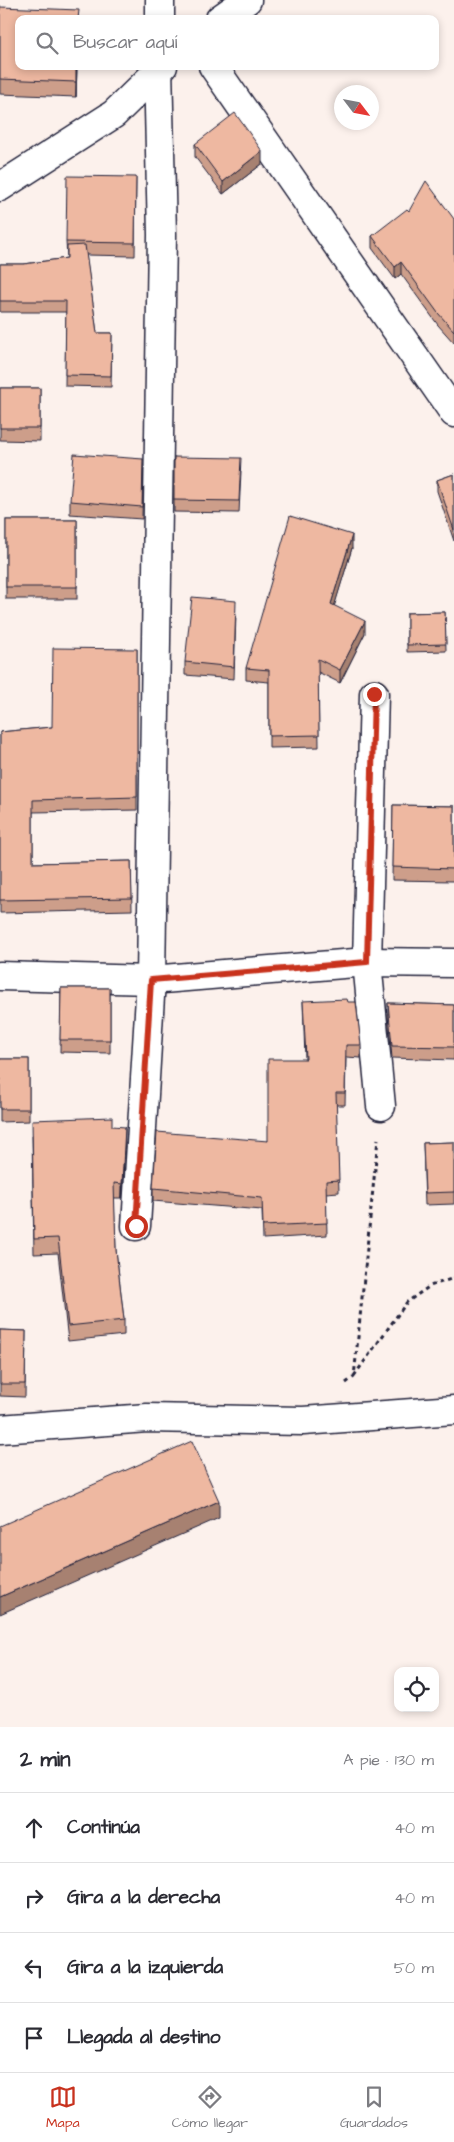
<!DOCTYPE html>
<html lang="es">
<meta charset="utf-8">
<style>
:root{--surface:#fff;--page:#f2f2f3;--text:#2b2b33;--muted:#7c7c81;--line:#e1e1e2;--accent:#c8321e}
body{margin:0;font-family:"Architects Daughter",sans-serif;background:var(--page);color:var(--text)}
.controls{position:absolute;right:15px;bottom:15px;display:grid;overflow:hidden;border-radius:10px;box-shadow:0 2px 8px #0003}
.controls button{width:45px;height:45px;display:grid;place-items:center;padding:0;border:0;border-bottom:1px solid var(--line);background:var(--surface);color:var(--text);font:25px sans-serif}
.compass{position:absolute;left:334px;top:85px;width:45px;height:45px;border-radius:50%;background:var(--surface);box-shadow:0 2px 8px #0003;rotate:122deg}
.stop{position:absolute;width:15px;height:15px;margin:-11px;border:4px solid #c8321e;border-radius:50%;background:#fff}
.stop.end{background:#c8321e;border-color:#fff;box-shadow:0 1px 5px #0008}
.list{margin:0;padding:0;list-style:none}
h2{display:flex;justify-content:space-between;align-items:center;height:65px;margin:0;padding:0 20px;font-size:21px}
h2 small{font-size:16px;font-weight:400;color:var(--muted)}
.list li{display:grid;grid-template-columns:32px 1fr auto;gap:15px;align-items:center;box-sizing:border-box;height:70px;padding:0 20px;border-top:1px solid var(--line)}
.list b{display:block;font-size:19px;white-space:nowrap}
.list em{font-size:16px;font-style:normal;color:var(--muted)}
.icon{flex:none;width:28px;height:28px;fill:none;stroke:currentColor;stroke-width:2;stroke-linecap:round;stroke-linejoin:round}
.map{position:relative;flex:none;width:454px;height:1727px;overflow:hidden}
.search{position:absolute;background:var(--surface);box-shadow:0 2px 8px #0003;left:15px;right:15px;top:15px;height:55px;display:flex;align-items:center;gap:12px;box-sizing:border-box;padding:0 18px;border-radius:10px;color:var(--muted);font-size:19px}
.sheet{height:345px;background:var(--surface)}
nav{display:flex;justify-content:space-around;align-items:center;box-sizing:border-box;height:70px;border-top:1px solid var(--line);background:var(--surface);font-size:14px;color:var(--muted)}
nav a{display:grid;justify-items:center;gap:2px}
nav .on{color:var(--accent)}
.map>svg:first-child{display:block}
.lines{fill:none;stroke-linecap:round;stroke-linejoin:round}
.minor-casing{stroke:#22223b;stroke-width:31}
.path{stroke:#22223b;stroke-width:3;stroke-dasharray:4 4;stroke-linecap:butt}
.minor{stroke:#fff;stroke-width:28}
.wall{fill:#cd9e8a;stroke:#22223b}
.shaded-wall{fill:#a78171;stroke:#22223b}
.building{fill:#eeb8a1;stroke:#22223b}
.route{stroke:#c8321e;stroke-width:6}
</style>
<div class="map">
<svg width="454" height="1727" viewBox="0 0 454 1727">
<rect width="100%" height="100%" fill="#fcf1ec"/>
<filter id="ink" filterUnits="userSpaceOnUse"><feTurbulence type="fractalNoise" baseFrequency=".02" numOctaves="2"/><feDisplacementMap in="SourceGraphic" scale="10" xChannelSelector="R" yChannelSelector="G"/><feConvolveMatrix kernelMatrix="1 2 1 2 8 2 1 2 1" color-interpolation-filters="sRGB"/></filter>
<g filter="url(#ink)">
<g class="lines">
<g class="minor-casing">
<g id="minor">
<polyline points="160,19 160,0"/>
<polyline points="220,19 247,0"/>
<polyline points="213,66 454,413"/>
<polyline points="0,187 114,114 163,66"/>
<polyline points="374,694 367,962 381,1106"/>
<polyline points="0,976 151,980 367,962 454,963"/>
<polyline points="136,1226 151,980 162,235 158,66"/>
<polyline points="0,1429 147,1418 303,1421 454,1410"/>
</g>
</g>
<g class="path">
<polyline points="354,1376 407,1302 430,1286 454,1278"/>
<polyline points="346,1383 354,1377 378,1139"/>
</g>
<use href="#minor" class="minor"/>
</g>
<g class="wall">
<polygon points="0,7 77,66 76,97 0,94"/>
<polygon points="195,144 262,164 223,194 195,157"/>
<polygon points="136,177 135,256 86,255 97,333 112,333 111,387 65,386 66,312 0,312 0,264 24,264 67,258 66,242"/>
<polygon points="409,211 454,219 454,343 438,325 401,274 395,279 372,248 372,236"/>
<polygon points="0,388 40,388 40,441 0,440"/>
<polygon points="174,457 241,471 239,513 174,512"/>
<polygon points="143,459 142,519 70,514 70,501"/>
<polygon points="454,474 454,541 437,491 437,480"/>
<rect x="6" y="520" width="71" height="79"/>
<polygon points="352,548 334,606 365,633 340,683 318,672 319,747 269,748 269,682 246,680 246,668"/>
<polygon points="445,612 446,651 407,652 407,613"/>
<polygon points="236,613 234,679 185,675 185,662"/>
<polygon points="137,649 137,810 33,812 33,863 131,861 132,910 0,913 0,732 52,727"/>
<polygon points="393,805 454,806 454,881 392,880"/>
<polygon points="61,988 110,988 110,1053 60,1052"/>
<polygon points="303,1001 361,1045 361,1058 346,1057 345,1105 336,1105 339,1192 326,1193 327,1235 263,1239 262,1210 153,1201 153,1188 268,1141 305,1059"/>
<polygon points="388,1003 454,1005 454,1060 392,1058 388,1016"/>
<polygon points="0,1059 29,1059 29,1121 0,1122"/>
<polygon points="112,1126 125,1142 122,1198 114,1198 116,1250 124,1320 124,1335 68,1341 58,1253 34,1254 32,1135"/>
<polygon points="454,1142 454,1204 425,1205 423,1143"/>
<polygon points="0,1330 26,1331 25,1397 0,1396"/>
</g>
<g class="shaded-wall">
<polygon points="76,66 77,66 76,97"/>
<polygon points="262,151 262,164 223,194 223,182"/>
<polygon points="401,262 401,274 395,279 395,267"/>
<polygon points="352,535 352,548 331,617 331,604"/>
<polygon points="365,621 365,633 340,683 340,670"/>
<polygon points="125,1127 125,1142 122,1198 122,1184"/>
<polygon points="219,1501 219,1518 0,1614 0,1597"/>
</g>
<g class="building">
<polygon points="0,7 79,10 78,19 19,19 19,66 76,66 76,82 0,79"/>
<polygon points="235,113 262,151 223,182 195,144"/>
<polygon points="67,176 136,177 135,243 66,242"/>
<polygon points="426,181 454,219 454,331 438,313 401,262 395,267 372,236 407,209 409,211"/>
<polygon points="85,245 97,333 112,333 111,376 65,375 66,301 0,301 0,264 24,264 67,258 67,246"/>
<rect x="0" y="388" width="40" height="40"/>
<polygon points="74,454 143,459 142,507 70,501"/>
<polygon points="174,457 241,458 239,501 174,500"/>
<polygon points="454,474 454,530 437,480"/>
<polygon points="290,516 352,535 331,604 365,621 340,670 318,659 319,735 269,736 269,670 246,668"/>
<rect x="6" y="520" width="71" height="67"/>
<polygon points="192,597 236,601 234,667 185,662"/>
<polygon points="445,612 446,644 407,645 407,613"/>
<polygon points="53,648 137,649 137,797 33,800 33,863 131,861 132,898 0,900 0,732 52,727"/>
<polygon points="393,805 454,806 454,869 392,867"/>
<polygon points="61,988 110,988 110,1040 60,1040"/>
<polygon points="347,999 348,1002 356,1002 361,1045 346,1045 345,1093 336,1093 339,1180 326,1181 327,1223 263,1226 262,1198 153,1188 157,1132 268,1141 268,1059 306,1059 303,1001"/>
<polygon points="388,1003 454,1005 454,1047 392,1046"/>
<rect x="0" y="1059" width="29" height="50"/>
<polygon points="112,1117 112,1126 125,1127 122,1184 114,1183 116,1250 124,1320 68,1326 58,1238 34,1239 32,1120"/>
<polygon points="454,1142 454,1192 425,1193 423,1143"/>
<polygon points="0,1330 26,1331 25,1384 0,1384"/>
<polygon points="192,1441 219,1501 0,1597 0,1526"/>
</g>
</g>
<g class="lines" filter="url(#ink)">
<polyline class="route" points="136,1226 151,980 367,962 374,694"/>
</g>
</svg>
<div class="controls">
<button><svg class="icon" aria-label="locate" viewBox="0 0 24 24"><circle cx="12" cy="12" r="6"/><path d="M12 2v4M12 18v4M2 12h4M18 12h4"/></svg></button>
</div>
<svg class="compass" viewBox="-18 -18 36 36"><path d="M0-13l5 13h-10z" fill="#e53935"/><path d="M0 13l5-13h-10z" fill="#7c7c81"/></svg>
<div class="stop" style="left:136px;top:1226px"></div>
<div class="stop end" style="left:374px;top:694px"></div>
<div class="search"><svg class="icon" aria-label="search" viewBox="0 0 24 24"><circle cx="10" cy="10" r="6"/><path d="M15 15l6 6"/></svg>Buscar aquí</div>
</div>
<section class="sheet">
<h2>2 min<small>A pie · 130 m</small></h2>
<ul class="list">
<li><svg class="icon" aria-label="ahead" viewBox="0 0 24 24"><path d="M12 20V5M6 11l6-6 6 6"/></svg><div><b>Continúa</b></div><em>40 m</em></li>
<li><svg class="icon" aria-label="right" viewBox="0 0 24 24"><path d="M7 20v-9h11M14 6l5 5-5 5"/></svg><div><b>Gira a la derecha</b></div><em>40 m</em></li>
<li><svg class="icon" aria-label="left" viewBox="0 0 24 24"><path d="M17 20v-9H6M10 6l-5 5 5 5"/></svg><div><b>Gira a la izquierda</b></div><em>50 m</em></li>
<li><svg class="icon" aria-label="arrive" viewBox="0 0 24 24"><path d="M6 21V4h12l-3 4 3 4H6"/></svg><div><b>Llegada al destino</b></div></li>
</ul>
</section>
<nav>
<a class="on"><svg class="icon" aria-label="map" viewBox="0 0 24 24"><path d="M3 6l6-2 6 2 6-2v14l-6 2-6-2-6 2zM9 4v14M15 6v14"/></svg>Mapa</a>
<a><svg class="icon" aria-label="directions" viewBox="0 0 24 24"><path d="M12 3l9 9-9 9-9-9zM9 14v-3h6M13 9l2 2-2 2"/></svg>Cómo llegar</a>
<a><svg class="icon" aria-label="saved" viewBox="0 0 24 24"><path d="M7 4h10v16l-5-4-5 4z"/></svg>Guardados</a>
</nav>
